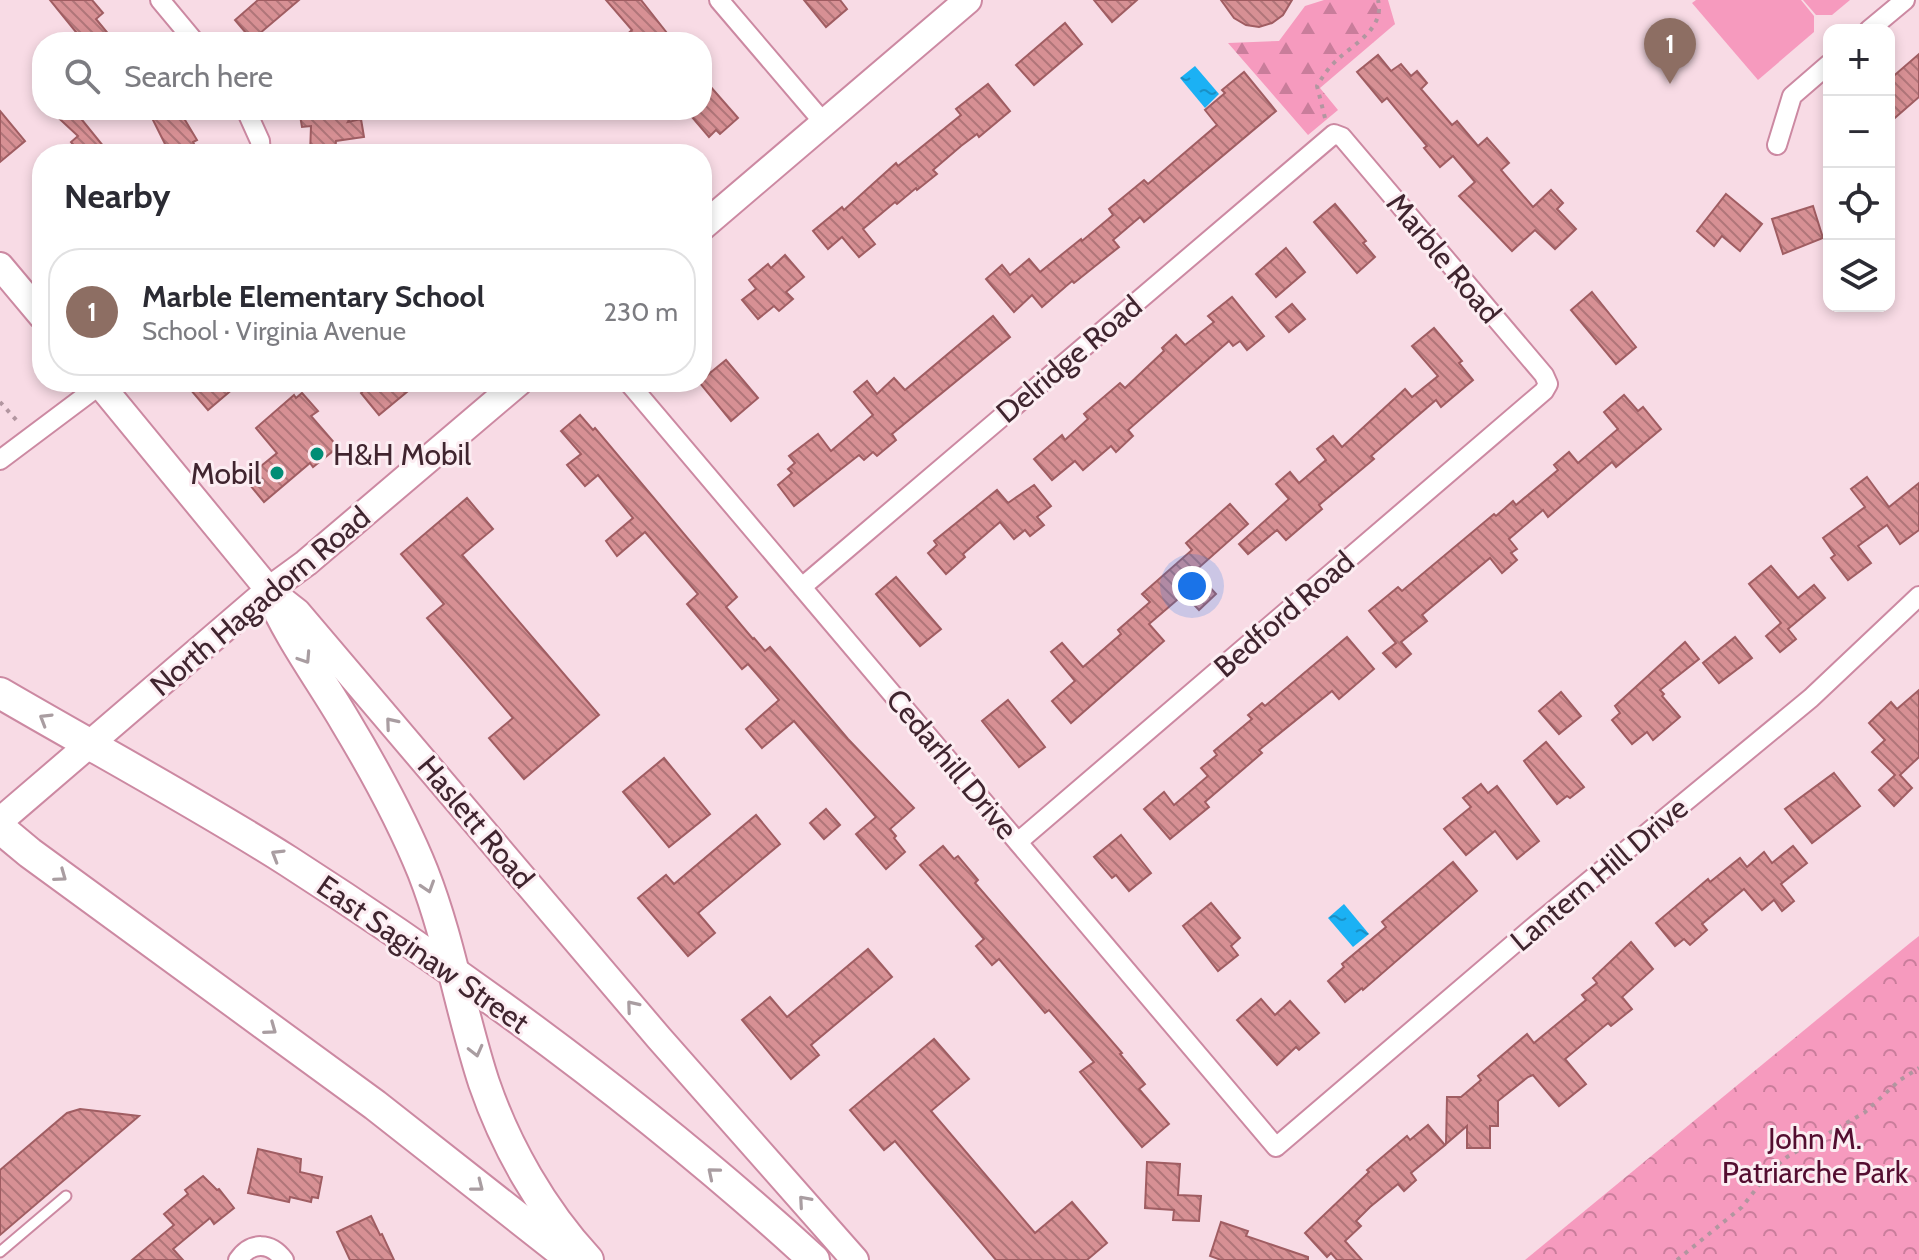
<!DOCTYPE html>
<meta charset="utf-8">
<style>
:root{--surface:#fff;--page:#f7f7f7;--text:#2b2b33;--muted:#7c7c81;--line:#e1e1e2;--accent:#7c3aed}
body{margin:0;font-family:Cabin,sans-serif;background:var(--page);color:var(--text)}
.controls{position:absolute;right:24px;top:24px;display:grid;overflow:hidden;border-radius:16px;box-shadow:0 4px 12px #0003}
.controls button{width:72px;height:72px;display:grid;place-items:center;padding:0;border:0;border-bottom:2px solid var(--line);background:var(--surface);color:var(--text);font:40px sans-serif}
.you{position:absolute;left:1192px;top:586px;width:28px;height:28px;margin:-20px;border:6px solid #fff;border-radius:50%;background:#1a73e8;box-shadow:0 0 0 12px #1a73e833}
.badge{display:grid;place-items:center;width:52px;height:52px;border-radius:50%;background:var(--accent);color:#fff;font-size:26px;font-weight:700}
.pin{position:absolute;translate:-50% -66px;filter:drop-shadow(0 2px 4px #0008)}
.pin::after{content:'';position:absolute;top:42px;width:28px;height:24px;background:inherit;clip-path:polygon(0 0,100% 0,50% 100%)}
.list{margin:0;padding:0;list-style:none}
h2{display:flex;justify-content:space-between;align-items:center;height:104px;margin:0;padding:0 32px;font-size:34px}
h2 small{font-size:26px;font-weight:400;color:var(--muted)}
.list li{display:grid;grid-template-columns:52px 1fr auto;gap:24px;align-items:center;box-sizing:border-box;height:128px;margin:0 16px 16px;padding:0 16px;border:2px solid var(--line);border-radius:32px}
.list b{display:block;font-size:30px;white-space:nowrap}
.list p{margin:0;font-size:26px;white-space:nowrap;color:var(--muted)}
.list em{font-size:26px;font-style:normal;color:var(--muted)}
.icon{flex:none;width:44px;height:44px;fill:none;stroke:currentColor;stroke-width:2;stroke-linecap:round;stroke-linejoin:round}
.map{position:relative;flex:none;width:1919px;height:1260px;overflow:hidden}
.search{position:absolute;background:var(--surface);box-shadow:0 4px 12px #0003;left:32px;top:32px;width:680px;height:88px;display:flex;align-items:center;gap:20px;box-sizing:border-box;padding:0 28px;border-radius:32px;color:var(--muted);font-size:30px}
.panel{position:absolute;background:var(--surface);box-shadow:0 4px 12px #0003;left:32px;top:144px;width:680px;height:248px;border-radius:32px}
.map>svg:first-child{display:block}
.grass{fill:#f69abe}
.forest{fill:url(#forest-firs)}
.park{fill:url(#park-crowns)}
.water{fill:url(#water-ripples)}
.building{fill:url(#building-back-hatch);stroke:#a05d62;stroke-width:2}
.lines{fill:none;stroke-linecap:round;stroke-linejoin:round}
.lane-casing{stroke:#cc89a2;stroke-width:13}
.street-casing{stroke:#cc89a2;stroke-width:22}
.secondary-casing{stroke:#cc89a2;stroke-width:30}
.primary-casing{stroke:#cc89a2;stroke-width:34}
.path{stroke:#b296a0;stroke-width:4;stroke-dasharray:4 6;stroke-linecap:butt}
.lane{stroke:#fff;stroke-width:9}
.street{stroke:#fff;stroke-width:18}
.secondary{stroke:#fff;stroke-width:26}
.primary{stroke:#fff;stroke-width:30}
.oneway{stroke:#a99da1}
.poi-dot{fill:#008d75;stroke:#fcedf2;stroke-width:3}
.labels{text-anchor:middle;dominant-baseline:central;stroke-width:6;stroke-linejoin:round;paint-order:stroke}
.street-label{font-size:30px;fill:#40252f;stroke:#fcedf2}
.poi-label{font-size:30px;fill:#40252f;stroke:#fcedf2;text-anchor:start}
.park-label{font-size:30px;fill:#540d30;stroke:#fcedf2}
</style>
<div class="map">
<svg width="1919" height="1260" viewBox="0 0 1919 1260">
<defs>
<pattern id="forest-firs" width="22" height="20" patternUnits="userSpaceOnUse" patternTransform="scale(2)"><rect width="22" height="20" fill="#f69abe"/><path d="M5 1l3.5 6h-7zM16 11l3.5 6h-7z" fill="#c97d9b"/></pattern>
<pattern id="park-crowns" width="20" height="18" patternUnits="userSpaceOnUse" patternTransform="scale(2)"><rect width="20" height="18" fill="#f69abe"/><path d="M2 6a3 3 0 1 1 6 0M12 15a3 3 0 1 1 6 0" fill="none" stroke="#c97d9b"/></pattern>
<pattern id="water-ripples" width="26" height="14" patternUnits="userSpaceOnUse" patternTransform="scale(2)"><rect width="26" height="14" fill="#1bb1f4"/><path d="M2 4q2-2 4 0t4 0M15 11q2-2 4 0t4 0" fill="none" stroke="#1990c6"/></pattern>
<pattern id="building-back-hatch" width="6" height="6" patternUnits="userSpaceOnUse" patternTransform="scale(2)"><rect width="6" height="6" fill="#d79094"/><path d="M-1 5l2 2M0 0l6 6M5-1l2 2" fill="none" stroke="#b07579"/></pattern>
</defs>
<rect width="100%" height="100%" fill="#f8dbe5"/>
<g class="grass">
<polygon points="1696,0 1801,0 1814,16 1814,32 1758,80 1692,3"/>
<polygon points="1803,0 1850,0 1832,15 1816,15"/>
</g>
<polygon class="forest" points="1324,0 1388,0 1395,24 1320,88 1338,110 1308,135 1228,43 1279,41 1305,6"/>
<polygon class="park" points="1919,936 1919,1260 1525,1260 1910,943"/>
<g class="water">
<polygon points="1195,66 1219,94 1205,108 1180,78"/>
<polygon points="1344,904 1369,934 1353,947 1328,918"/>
</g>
<g class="building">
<polygon points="50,0 92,0 103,13 96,19 115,42 84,42"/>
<polygon points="258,0 299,0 252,40 235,20"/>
<polygon points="606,0 641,0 667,33 656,42 618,42 632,30"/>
<polygon points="804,0 840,0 847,9 826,27"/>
<polygon points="1094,0 1137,0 1112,22"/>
<polygon points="1221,0 1292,0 1283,15 1272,23 1259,27 1246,25 1234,18"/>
<polygon points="1065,23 1082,44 1034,85 1016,65"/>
<polygon points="1919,54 1919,97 1889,123 1889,80"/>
<polygon points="1378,55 1391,71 1401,64 1411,76 1417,71 1427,83 1421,89 1452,125 1457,121 1478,146 1487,138 1509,163 1501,170 1533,207 1551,190 1563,203 1557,209 1576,229 1555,249 1535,230 1512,251 1459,196 1475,182 1453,156 1440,167 1424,148 1427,146 1387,98 1382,102 1357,72"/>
<polygon points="1244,72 1276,111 1144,222 1140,217 1113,240 1119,247 1074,283 1072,281 1042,307 1032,295 1014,312 986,279 1002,265 1010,275 1029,259 1040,272 1081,239 1082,241 1113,215 1109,209 1144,180 1148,184 1217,125 1205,110 1225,93 1222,90"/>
<polygon points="702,77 738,118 720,134 716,130 709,137 686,110 702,110"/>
<polygon points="988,84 1010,111 979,137 977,134 961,146 933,170 937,174 917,190 916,188 897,204 895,202 863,229 875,244 859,257 842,237 828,249 813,231 842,207 844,210 896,163 898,166 961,115 956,109"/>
<polygon points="50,110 74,110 104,147 97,154 92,149 81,154 71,142 78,136"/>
<polygon points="148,110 179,110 197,140 193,142 199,154 170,154"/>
<polygon points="299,110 350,110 350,119 348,122 361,119 364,137 336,141 335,154 310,154 311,126 302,127"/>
<polygon points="0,111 25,141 0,162"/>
<polygon points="1726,194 1762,224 1740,251 1722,236 1714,246 1697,231"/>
<polygon points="1335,204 1366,241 1363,243 1375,257 1357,273 1314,222"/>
<polygon points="1813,206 1823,238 1783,254 1772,219"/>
<polygon points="1286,248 1305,272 1276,297 1256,274"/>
<polygon points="785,255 804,277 786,292 793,299 779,311 774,306 758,319 742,300 756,289 749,280 768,264 771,268"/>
<polygon points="1592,292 1636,347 1616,364 1571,310"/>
<polygon points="1232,297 1264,336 1247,350 1240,341 1233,346 1229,341 1128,430 1133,436 1116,452 1111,446 1083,470 1075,461 1052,480 1034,459 1062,435 1065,440 1088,419 1084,414 1120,383 1125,388 1164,351 1162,348 1176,335 1185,345 1214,322 1208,316"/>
<polygon points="1292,304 1305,319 1289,332 1276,317"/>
<polygon points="993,316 1010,337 892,434 896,440 877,456 873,452 864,460 859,455 794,506 778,485 792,473 788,469 795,463 789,456 818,434 831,451 873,415 854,392 867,381 877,394 894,378 905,390"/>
<polygon points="1434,328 1462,361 1459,363 1473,380 1441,407 1436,400 1371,456 1374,459 1319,505 1322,509 1286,540 1277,530 1248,554 1239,544 1289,499 1276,484 1290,472 1299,483 1326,460 1317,449 1333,436 1342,447 1405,389 1412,397 1438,376 1412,346"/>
<polygon points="726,360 758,398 731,421 699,382"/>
<polygon points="184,382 241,382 208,410"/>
<polygon points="373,382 419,382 379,415 361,393"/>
<polygon points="302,393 318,411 311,416 338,447 313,467 310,463 264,502 245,479 277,453 256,428 294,395 296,398"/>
<polygon points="1624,395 1638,411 1643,407 1661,429 1616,467 1612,462 1548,517 1543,510 1509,539 1517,549 1511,553 1517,560 1502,573 1490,558 1422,615 1427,621 1401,642 1411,654 1396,667 1383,653 1396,643 1369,611 1398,587 1402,591 1494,514 1496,516 1513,501 1516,505 1558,470 1554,465 1569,452 1578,463 1618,429 1604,412"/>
<polygon points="580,415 593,430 595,428 737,597 726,607 753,639 754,638 765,651 770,647 848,739 914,808 890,829 896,836 894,838 905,852 886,869 856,834 876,817 794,721 762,748 746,729 779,700 748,664 742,669 687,604 698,594 645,532 617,556 606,541 633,518 598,475 585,486 567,465 581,454 561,431"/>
<polygon points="1867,477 1889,507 1919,483 1919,530 1900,544 1887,525 1858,546 1871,563 1848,580 1831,558 1835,555 1823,538 1865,507 1851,489"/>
<polygon points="1034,485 1051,506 1037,517 1044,525 1030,536 1025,530 1014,539 1000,522 963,554 965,557 946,574 928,553 937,545 934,541 997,490 1008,503"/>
<polygon points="467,498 493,529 462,555 599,715 524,779 489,738 513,718 427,618 444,604 401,554"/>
<polygon points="1230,504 1248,524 1195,571 1216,594 1199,610 1184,594 1149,624 1164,641 1071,723 1052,701 1075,681 1051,652 1062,643 1083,667 1121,634 1118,630 1150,602 1142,594 1192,550 1186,543"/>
<polygon points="1771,566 1798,598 1814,585 1825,598 1788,629 1796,639 1780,652 1766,636 1781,623 1749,584"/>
<polygon points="896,577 941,629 920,646 876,594"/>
<polygon points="1347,637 1374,669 1339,699 1332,691 1259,750 1262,753 1205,802 1209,807 1170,839 1144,809 1164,792 1174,805 1208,776 1201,768 1217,755 1214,751 1252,719 1248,715 1262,703 1265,706"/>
<polygon points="1735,637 1752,658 1719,683 1703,663"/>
<polygon points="1685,642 1699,659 1660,690 1664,694 1662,696 1680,717 1653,740 1647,732 1632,744 1612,720 1620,713 1615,706"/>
<polygon points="1919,690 1919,757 1900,775 1912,788 1894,806 1879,790 1895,775 1872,752 1885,740 1869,723 1891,702 1897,709"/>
<polygon points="1561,692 1581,716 1559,734 1539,711"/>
<polygon points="1008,700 1045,747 1019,767 982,721"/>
<polygon points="1546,742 1584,787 1570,798 1567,796 1557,804 1524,761"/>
<polygon points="664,758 710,814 669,847 623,792"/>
<polygon points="1834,773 1860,806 1812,843 1785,809"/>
<polygon points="1481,784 1488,793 1497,786 1539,841 1517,859 1495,831 1466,855 1444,829 1471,807 1463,798"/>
<polygon points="826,809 840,825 824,839 810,823"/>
<polygon points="756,815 780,844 698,913 715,933 688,956 638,898 666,875 674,884"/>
<polygon points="1121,835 1151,873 1129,891 1116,875 1112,878 1094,857"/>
<polygon points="943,846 954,859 958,856 978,880 975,883 1122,1053 1120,1054 1145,1084 1139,1089 1169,1124 1142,1147 1080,1072 1094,1062 1049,1010 1045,1013 999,959 992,965 976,946 984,939 920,865"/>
<polygon points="1793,846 1807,863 1781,884 1794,901 1782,911 1774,900 1762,910 1744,889 1702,924 1707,930 1690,945 1684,939 1675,946 1656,923 1708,879 1710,882 1740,858 1747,867 1764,852 1772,863"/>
<polygon points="1453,862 1477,891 1363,990 1362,988 1345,1002 1328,981 1344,967 1342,964 1386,927 1382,922"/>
<polygon points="1211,903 1240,938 1231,946 1238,955 1218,971 1183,926"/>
<polygon points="1631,942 1653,969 1622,997 1632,1009 1611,1026 1608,1023 1565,1059 1586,1084 1559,1106 1533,1075 1528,1077 1498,1101 1498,1126 1490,1126 1490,1148 1467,1148 1467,1126 1446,1144 1447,1097 1461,1097 1481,1080 1478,1076 1527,1034 1534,1043 1586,1000 1582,995 1597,983 1593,978"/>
<polygon points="868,949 892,977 811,1045 819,1055 791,1079 742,1020 770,997 787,1017"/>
<polygon points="1261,999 1275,1015 1290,1001 1319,1033 1299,1050 1296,1047 1277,1065 1237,1020"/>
<polygon points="934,1039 969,1079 931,1111 1035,1233 1072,1202 1107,1243 1087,1260 996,1260 895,1141 884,1150 850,1110"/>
<polygon points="80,1109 139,1116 0,1235 0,1170 67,1113"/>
<polygon points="1428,1125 1445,1145 1411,1173 1416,1180 1404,1191 1398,1184 1370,1207 1356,1221 1361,1226 1345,1241 1362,1260 1337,1260 1331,1253 1327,1257 1305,1233 1369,1172 1367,1170 1407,1136 1410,1140"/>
<polygon points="258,1149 301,1159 300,1172 322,1177 318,1198 312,1197 311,1202 290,1197 289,1202 248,1193"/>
<polygon points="1147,1162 1180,1164 1178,1195 1201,1196 1199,1221 1173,1220 1174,1210 1145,1208"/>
<polygon points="203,1176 217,1190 219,1189 234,1208 214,1224 210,1218 173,1249 183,1260 132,1260 174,1225 164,1214 188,1194 185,1190"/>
<polygon points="371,1216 380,1235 382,1234 394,1260 350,1260 337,1232"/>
<polygon points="1221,1222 1248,1231 1246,1236 1308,1257 1308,1260 1221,1260 1210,1256"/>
</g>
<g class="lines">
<g class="lane-casing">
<polyline id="lane" points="0,1252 66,1196"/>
</g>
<g class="street-casing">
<g id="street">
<polyline points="160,0 195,42"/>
<polyline points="719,0 824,123"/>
<polyline points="1869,30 1905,0"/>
<polyline points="246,110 260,141 261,154"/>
<polyline points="1777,145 1792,96 1829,64"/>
<polyline points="628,382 1276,1147 1537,924 1811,698 1919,596"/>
<polyline points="0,460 104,382"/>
<polyline points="802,587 1334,134 1342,137 1544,375 1548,384 1544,391 1018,842"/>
<path d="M 238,1260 C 251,1241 271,1242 284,1260"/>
</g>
</g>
<g class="secondary-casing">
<g id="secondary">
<polyline points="702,227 968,0"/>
<polyline points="0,266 42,316"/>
<polyline points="98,382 269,590 297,612 659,1038 855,1260"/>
<polyline points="0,821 269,590 306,563 519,382"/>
</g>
</g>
<g class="primary-casing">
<g id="primary">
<path d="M 269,590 C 289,637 319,677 345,721 C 374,769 402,820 423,872 C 450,941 461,1013 484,1083 C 506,1147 542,1210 588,1260"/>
<path d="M 0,693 C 96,749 195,802 288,861 C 470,978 655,1114 814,1260"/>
<polyline points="0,828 30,853 375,1105 572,1260"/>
</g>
</g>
<g class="path">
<path d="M 1325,118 L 1317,86 C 1323,76 1329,67 1337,60 C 1355,43 1385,28 1378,0"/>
<polyline points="0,402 19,423"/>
<polyline points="1677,1260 1742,1207 1770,1171 1787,1157 1864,1113 1900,1080 1919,1068"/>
</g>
<use href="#lane" class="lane"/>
<use href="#street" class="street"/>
<use href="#secondary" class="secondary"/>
<use href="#primary" class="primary"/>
</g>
<defs><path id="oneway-chevron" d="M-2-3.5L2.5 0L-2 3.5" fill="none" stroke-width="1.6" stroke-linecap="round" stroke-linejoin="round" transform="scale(2)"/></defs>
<g class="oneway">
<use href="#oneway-chevron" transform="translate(305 658) rotate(57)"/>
<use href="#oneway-chevron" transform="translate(45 719) rotate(-149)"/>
<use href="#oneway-chevron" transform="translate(391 723) rotate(-130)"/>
<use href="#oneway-chevron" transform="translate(277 855) rotate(-149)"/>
<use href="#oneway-chevron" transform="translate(61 876) rotate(36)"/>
<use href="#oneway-chevron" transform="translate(428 887) rotate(72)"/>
<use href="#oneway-chevron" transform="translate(632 1006) rotate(-130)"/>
<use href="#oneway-chevron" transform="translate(271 1029) rotate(36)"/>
<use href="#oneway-chevron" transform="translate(476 1051) rotate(76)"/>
<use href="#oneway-chevron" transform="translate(713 1173) rotate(-140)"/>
<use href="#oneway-chevron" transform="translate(478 1186) rotate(38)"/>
<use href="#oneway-chevron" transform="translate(804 1201) rotate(-131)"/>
</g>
<g class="poi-dot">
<circle cx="317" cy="454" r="8"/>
<circle cx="277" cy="473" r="8"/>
</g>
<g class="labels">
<g class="street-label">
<text transform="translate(1444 258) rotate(50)">Marble Road</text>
<text transform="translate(1069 359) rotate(-40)">Delridge Road</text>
<text transform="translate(260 601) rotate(-40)">North Hagadorn Road</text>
<text transform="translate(1284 614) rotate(-41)">Bedford Road</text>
<text transform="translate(952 764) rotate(50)">Cedarhill Drive</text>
<text transform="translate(476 822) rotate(50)">Haslett Road</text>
<text transform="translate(1599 874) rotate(-40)">Lantern Hill Drive</text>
<text transform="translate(423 954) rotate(35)">East Saginaw Street</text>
</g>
<g class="poi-label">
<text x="333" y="454">H&amp;H Mobil</text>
<text x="261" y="473" text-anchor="end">Mobil</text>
</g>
<g class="park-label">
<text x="1815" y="1138">John M.<tspan x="1815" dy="34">Patriarche Park</tspan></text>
</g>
</g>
</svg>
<div class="controls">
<button>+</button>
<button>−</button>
<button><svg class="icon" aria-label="locate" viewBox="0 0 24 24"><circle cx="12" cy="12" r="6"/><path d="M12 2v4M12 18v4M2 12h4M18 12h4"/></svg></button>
<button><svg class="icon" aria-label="layers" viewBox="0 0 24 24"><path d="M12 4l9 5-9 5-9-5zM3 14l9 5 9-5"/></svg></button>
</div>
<div class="you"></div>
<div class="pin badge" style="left:1670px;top:84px;background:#8d6e63">1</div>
<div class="search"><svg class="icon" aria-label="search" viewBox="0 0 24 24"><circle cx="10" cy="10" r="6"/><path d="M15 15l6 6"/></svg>Search here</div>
<section class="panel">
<h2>Nearby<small></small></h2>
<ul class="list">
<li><span class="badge" style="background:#8d6e63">1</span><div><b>Marble Elementary School</b><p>School · Virginia Avenue</p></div><em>230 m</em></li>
</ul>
</section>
</div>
